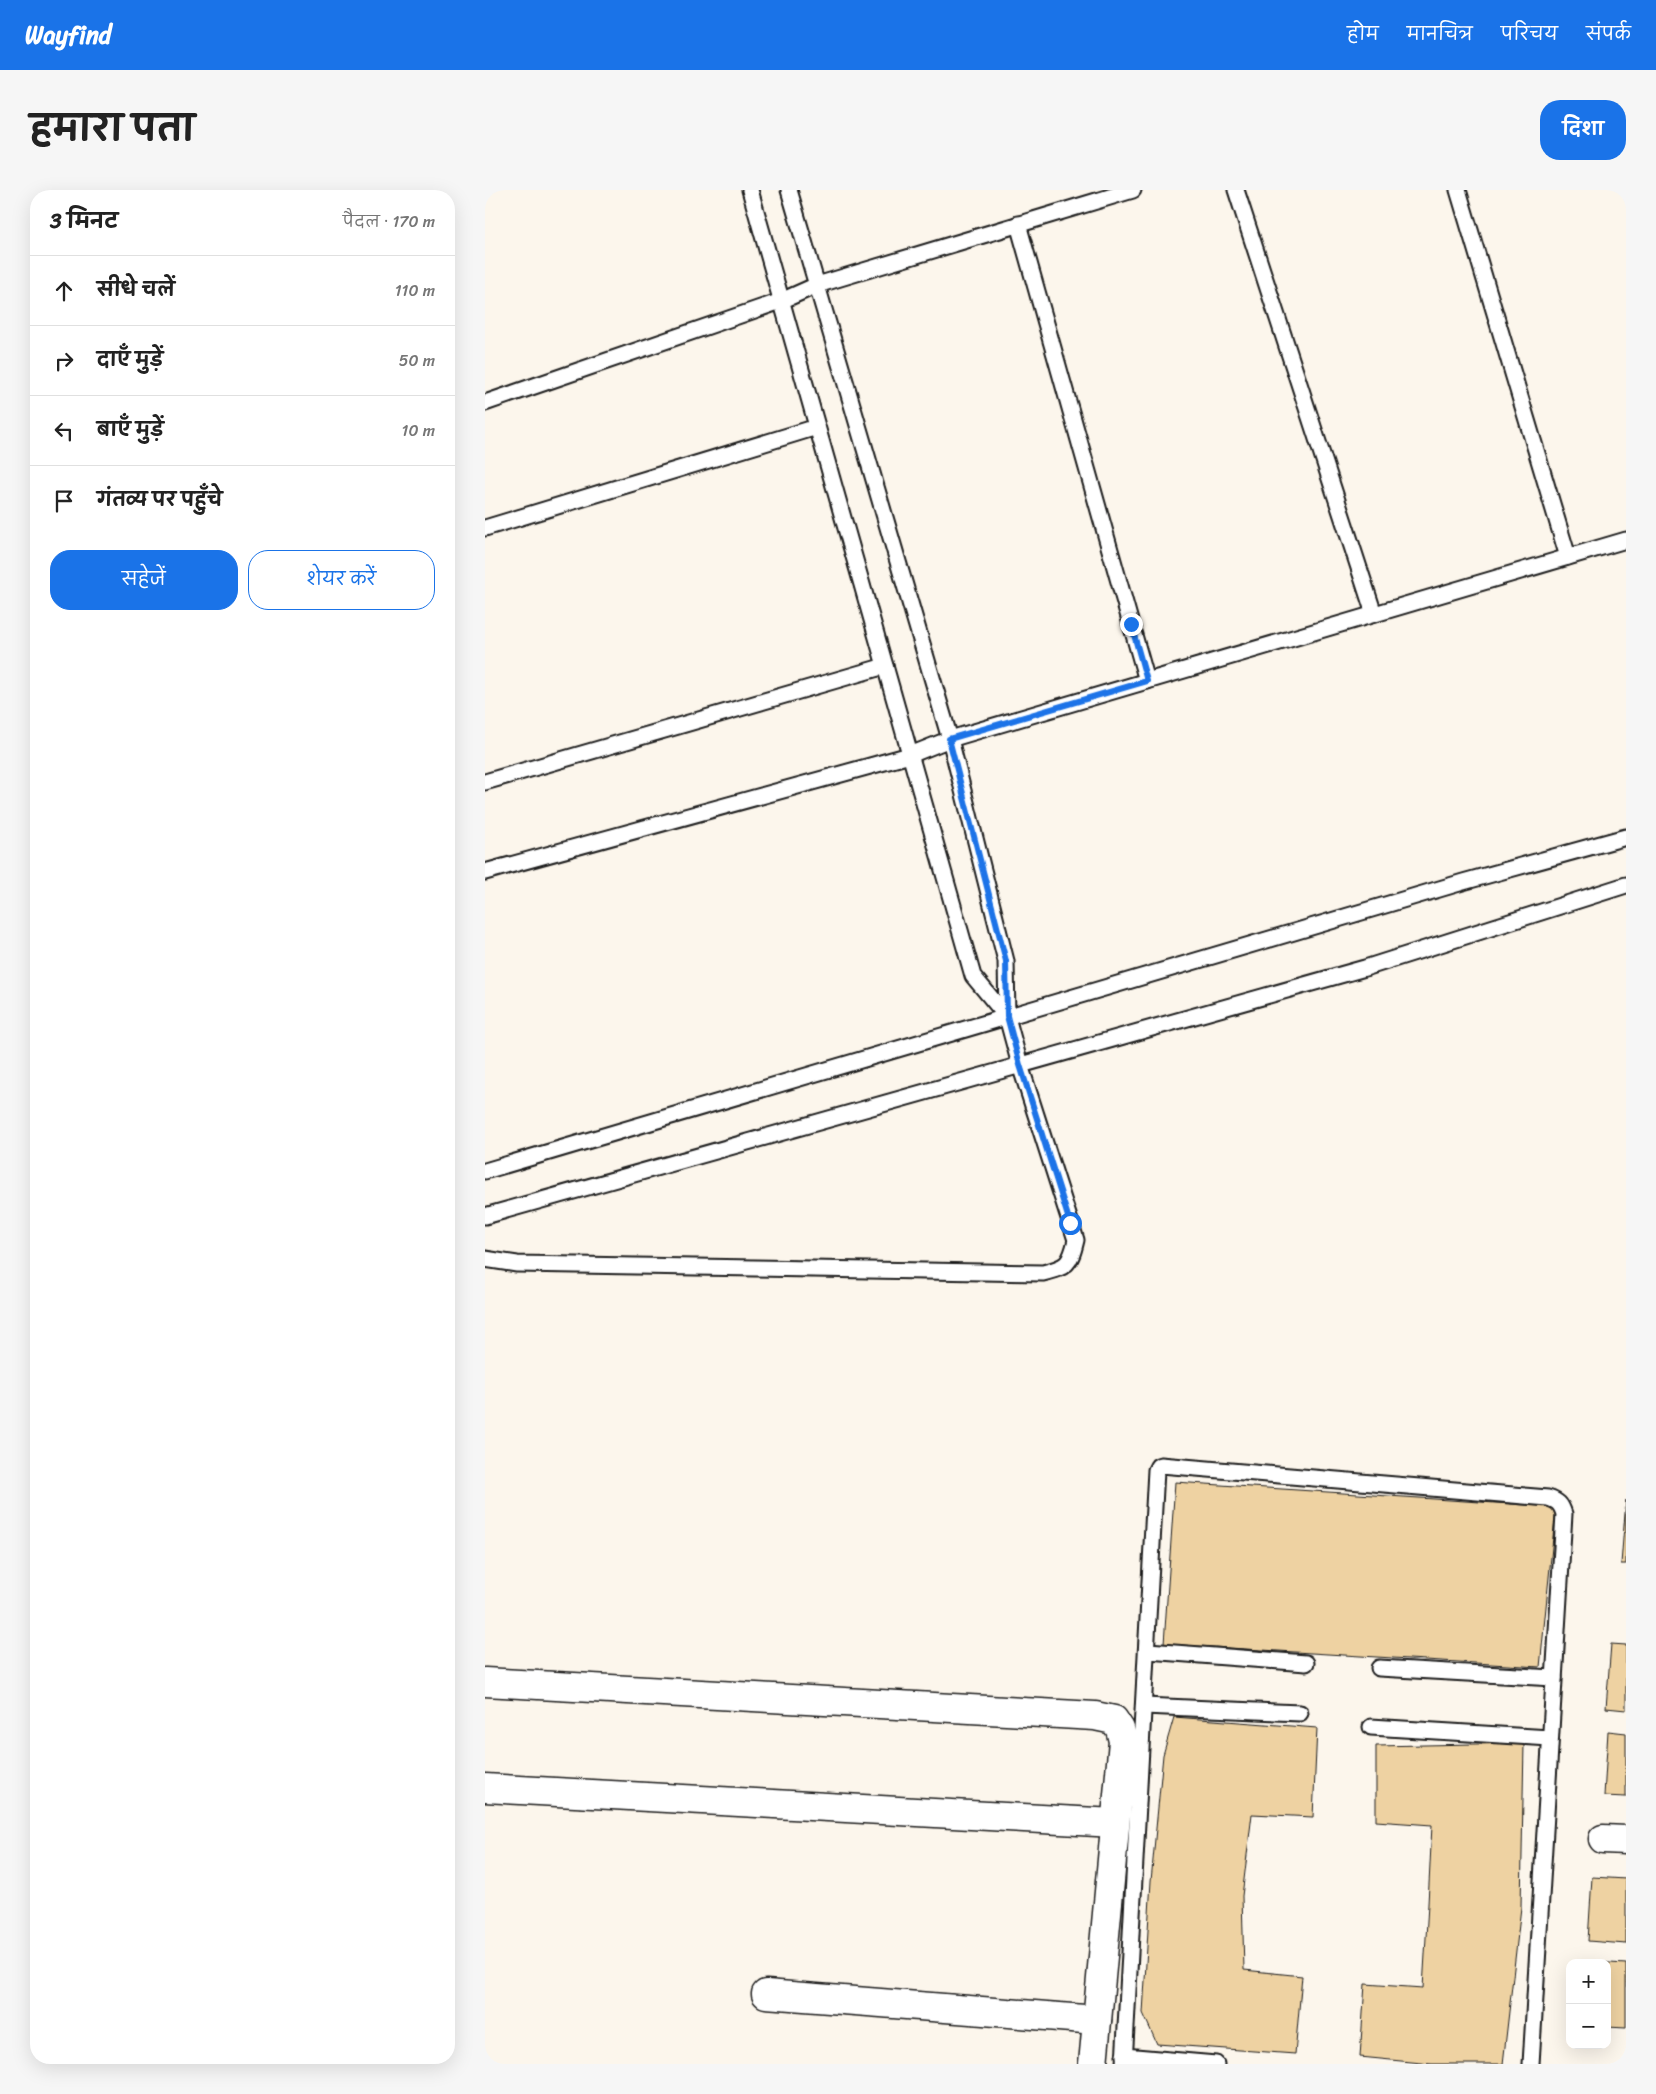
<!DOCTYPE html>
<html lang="hi">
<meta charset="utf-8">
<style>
:root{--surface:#fff;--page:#f6f6f6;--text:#222;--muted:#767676;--line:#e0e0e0;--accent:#1a73e8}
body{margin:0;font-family:Sriracha,"Playpen Sans Deva",sans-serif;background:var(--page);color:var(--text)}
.controls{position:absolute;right:15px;bottom:15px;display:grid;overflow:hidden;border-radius:10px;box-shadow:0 5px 20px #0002}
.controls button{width:45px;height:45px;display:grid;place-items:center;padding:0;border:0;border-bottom:1px solid var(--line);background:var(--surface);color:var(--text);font:25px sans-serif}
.stop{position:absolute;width:15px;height:15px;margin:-11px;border:4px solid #1a73e8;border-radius:50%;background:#fff}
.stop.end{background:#1a73e8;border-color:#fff;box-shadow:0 1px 5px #0008}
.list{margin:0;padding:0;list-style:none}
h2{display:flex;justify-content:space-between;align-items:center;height:65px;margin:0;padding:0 20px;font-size:21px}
h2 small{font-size:16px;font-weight:400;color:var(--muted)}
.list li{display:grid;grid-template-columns:32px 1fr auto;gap:15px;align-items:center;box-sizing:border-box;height:70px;padding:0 20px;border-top:1px solid var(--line)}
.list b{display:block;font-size:19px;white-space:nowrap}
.list em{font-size:16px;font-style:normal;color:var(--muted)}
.actions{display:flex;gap:10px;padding:15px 20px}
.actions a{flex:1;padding:11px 0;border:1px solid var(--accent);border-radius:20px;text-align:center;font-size:18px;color:var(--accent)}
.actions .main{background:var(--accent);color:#fff}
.icon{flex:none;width:28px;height:28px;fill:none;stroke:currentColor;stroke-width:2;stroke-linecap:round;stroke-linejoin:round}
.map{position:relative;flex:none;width:1141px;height:1874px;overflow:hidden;border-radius:20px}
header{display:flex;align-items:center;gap:30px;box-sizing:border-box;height:70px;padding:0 25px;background:var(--accent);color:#fff}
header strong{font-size:24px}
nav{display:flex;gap:28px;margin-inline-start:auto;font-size:18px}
.intro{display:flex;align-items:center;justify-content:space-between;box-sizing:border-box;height:120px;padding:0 30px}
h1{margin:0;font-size:35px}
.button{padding:12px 22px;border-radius:20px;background:var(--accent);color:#fff;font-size:18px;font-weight:700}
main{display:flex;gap:30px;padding:0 30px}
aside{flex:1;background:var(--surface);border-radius:20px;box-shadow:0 5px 20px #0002}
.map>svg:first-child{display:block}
.building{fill:#eed2a2;stroke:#1c1c1c}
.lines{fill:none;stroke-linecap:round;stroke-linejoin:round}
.service-casing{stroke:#1c1c1c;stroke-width:19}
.minor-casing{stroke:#1c1c1c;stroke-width:31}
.service{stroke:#fff;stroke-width:15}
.minor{stroke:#fff;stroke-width:28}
.route{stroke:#1a73e8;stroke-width:6}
</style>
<header>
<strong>Wayfind</strong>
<nav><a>होम</a><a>मानचित्र</a><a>परिचय</a><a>संपर्क</a></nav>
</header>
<div class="intro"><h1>हमारा पता</h1><a class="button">दिशा</a></div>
<main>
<aside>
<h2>3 मिनट<small>पैदल · 170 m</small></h2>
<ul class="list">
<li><svg class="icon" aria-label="ahead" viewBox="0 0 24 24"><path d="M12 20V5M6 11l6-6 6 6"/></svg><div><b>सीधे चलें</b></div><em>110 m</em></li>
<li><svg class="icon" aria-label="right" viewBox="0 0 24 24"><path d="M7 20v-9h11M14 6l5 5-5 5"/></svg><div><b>दाएँ मुड़ें</b></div><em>50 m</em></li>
<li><svg class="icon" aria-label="left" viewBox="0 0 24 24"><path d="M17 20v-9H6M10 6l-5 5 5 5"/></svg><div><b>बाएँ मुड़ें</b></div><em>10 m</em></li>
<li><svg class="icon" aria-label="arrive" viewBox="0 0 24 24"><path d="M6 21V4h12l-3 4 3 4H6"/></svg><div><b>गंतव्य पर पहुँचे</b></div></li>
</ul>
<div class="actions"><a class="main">सहेजें</a><a>शेयर करें</a></div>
</aside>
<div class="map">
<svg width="1141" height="1874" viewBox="0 0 1141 1874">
<rect width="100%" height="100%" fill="#fcf6ec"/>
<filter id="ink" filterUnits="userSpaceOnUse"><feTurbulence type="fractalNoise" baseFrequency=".02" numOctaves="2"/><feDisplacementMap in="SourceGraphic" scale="10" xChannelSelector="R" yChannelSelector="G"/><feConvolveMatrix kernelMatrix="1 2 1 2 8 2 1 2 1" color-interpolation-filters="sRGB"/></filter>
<g filter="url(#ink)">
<g class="building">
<polygon points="690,1292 1071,1317 1055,1477 679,1454"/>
<polygon points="1141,1310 1141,1374 1136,1374"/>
<polygon points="1126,1454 1141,1455 1141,1520 1121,1518"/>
<polygon points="689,1527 832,1538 828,1627 767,1624 757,1706 759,1780 817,1786 810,1864 672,1854 658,1823 666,1691 678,1565"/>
<polygon points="1123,1541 1141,1543 1141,1607 1119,1606"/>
<polygon points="1039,1553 1036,1717 1018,1874 947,1874 875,1867 880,1794 938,1798 943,1714 947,1635 891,1631 891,1556"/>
<polygon points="1107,1687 1141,1689 1141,1754 1103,1751"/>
<polygon points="1108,1772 1141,1774 1141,1838 1122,1837 1122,1773"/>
</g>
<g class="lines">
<g class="service-casing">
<g id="service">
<polyline points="265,0 488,786 522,827"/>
<polyline points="751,0 889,424"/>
<polyline points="973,0 1083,367"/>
<polyline points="533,34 662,491"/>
<polyline points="0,213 296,111 332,95 648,0"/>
<polyline points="0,338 332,237"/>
<polyline points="0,592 400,476"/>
<polyline points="0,682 425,565 465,549 1141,350"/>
<polyline points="0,981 978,692 1141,647"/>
<polyline points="0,1026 880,778 1141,695"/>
<path d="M 0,1069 L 32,1074 L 558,1083 C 582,1077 585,1075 591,1050 L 535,875 L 522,827 L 521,771 L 465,549 L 304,0"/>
<polyline points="663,1461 821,1473"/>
<polyline points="894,1478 1069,1488"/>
<polyline points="659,1516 815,1523"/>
<polyline points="886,1537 1065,1548"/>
<polyline points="639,1866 731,1874"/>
<path d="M 639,1874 L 671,1280 L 673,1276 L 676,1275 L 1063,1308 C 1073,1311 1076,1314 1079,1324 L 1046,1874"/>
</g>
</g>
<g class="minor-casing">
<g id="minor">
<polyline points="0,1492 610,1526 629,1530 635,1539 638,1551 608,1874"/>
<polyline points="0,1598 630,1633"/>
<polyline points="1118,1649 1141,1650"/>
<polyline points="281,1804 612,1830"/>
</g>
</g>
<use href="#service" class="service"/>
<use href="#minor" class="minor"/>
</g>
</g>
<g class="lines" filter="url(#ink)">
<polyline class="route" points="585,1033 535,875 522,826 521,771 464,549 662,491 646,434"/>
</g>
</svg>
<div class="controls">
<button>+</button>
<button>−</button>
</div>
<div class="stop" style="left:585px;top:1033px"></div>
<div class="stop end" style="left:646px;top:434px"></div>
</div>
</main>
